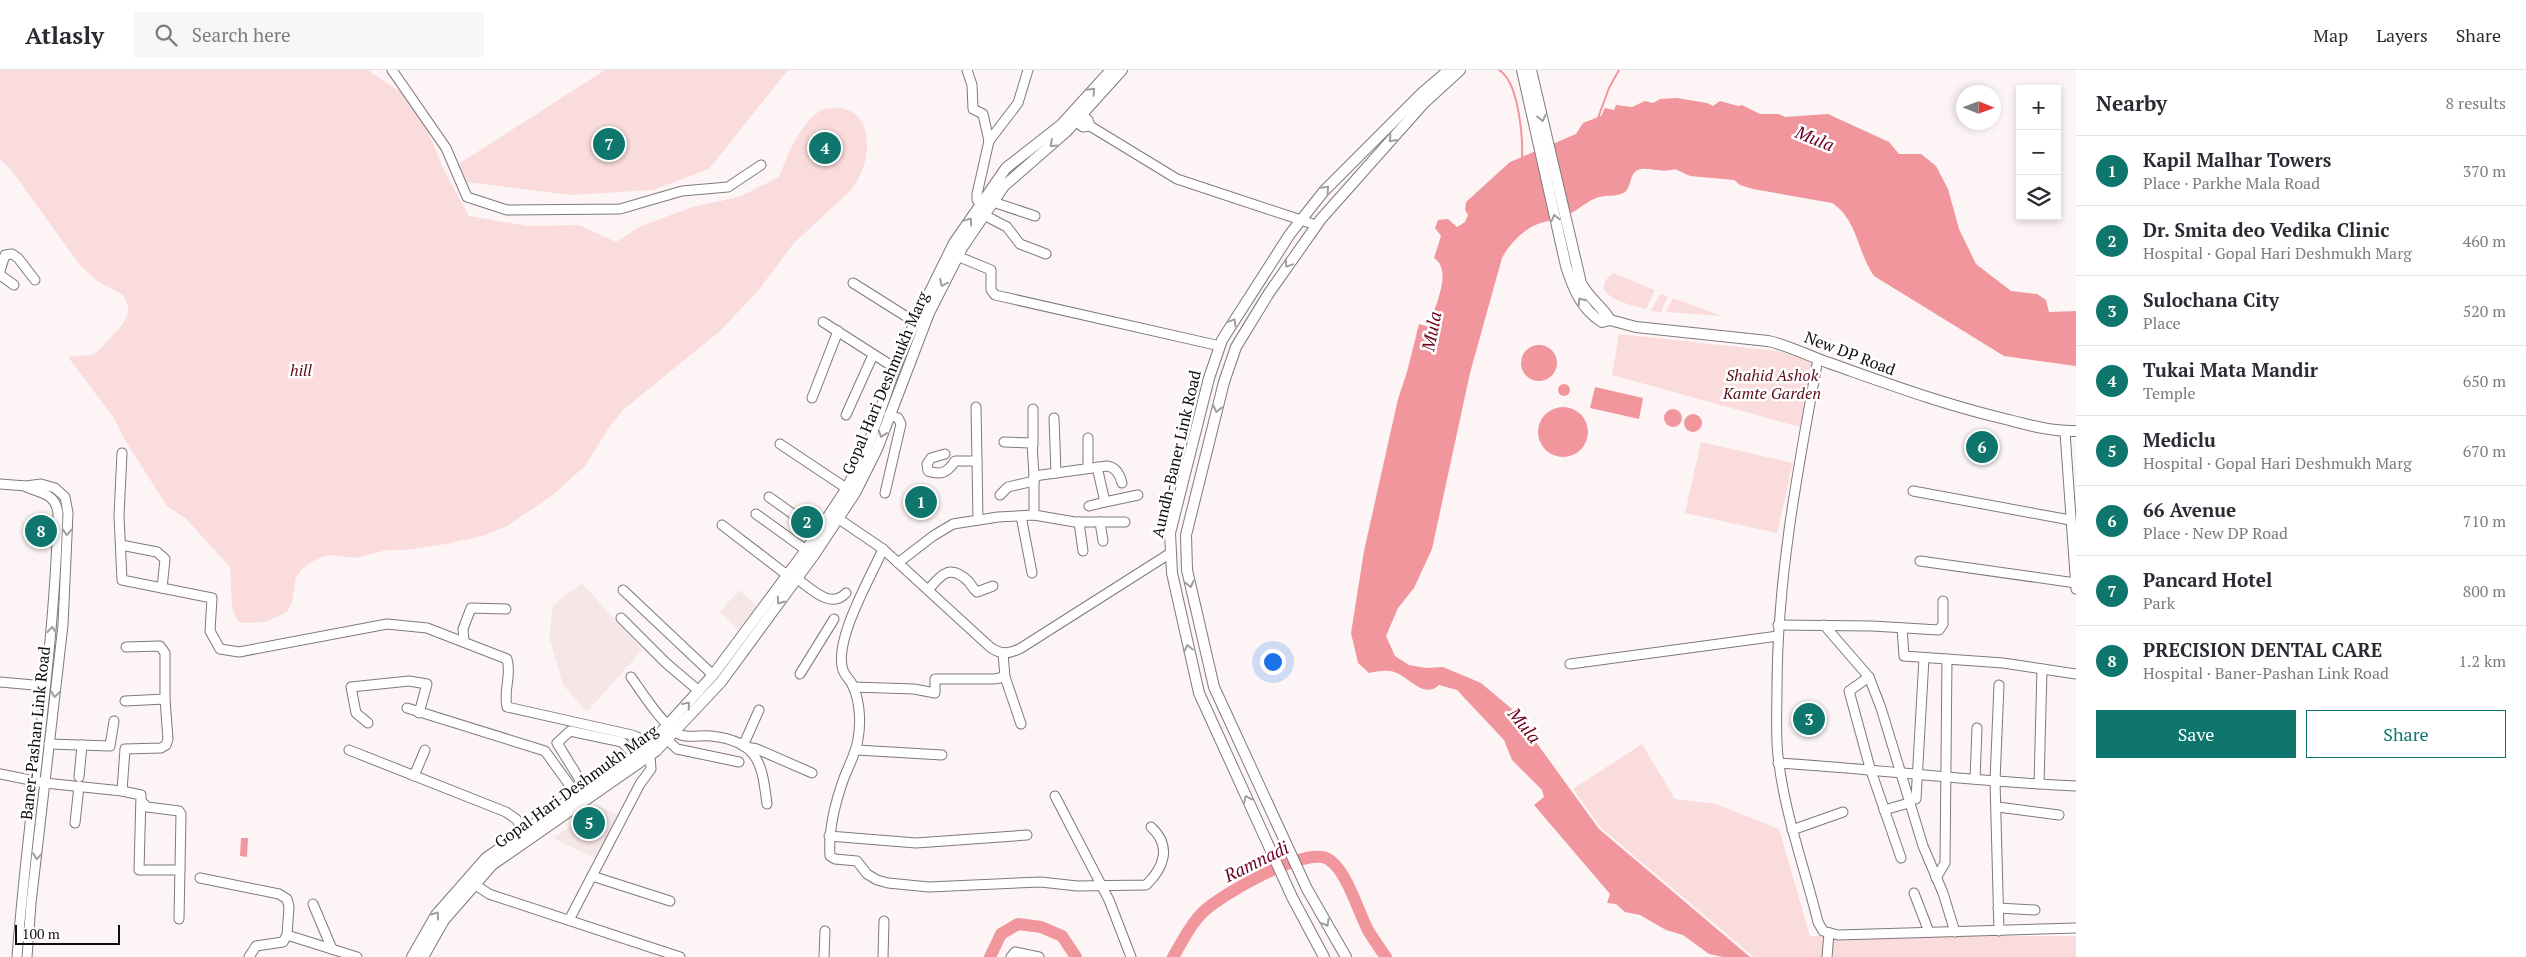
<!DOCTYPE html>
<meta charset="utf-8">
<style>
:root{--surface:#fff;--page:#f7f7f7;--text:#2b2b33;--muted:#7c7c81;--line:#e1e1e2;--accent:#0f766e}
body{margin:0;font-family:"PT Serif",serif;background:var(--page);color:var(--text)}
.controls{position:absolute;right:15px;top:15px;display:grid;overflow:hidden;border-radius:0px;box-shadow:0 2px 8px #0003}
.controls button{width:45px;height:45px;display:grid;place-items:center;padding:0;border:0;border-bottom:1px solid var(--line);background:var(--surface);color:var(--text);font:25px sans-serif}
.compass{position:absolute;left:1956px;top:15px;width:45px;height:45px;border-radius:50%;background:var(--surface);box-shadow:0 2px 8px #0003;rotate:91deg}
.scale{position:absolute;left:15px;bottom:12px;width:105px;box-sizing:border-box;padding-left:5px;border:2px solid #0f0d0d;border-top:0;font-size:14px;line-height:18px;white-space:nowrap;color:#0f0d0d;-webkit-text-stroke:4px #fff;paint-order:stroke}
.you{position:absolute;left:1272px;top:591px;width:18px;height:18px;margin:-12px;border:4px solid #fff;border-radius:50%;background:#1a73e8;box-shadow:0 0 0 8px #1a73e833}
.badge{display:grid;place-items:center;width:32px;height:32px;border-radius:50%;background:var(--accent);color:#fff;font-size:16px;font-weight:700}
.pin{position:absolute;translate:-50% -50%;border:2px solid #fff;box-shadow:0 1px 5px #0006}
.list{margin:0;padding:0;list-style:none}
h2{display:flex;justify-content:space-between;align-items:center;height:65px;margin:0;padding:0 20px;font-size:21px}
h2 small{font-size:16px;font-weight:400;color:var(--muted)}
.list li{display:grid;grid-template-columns:32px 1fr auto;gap:15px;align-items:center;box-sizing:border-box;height:70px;padding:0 20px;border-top:1px solid var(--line)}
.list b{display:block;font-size:19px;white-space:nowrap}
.list p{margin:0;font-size:16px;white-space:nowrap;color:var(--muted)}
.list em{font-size:16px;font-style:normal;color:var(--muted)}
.actions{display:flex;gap:10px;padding:15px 20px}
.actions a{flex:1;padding:11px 0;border:1px solid var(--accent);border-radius:0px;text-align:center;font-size:18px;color:var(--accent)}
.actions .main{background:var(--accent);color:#fff}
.icon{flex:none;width:28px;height:28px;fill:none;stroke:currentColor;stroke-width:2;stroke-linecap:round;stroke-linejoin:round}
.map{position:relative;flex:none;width:2076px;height:887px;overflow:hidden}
header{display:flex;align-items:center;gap:30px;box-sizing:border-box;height:70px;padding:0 25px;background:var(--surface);border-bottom:1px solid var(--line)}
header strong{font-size:24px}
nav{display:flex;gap:28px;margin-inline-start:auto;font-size:18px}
.search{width:350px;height:45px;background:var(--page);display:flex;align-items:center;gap:12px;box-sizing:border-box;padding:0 18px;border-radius:0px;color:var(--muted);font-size:19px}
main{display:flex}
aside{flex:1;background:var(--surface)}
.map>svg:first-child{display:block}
.built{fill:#f6e6e7}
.green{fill:#fadcdd}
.water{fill:#f1969d}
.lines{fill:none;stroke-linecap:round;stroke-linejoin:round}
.stream{stroke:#f1969d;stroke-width:2}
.river{stroke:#f1969d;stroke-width:12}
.minor-casing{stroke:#80797a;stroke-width:11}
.major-casing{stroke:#80797a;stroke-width:12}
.minor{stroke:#fff;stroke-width:9}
.major{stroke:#fff;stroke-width:10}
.oneway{stroke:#9f9e9e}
.labels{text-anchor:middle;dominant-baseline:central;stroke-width:5;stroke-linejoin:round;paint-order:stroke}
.street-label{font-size:16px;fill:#0f0d0d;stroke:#fff}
.park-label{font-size:16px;font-style:italic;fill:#5d0d1e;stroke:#fff}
.water-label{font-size:18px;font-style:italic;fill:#700020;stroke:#fff}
</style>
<header>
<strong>Atlasly</strong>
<div class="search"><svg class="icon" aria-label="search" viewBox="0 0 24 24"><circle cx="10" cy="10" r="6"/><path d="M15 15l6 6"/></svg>Search here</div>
<nav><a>Map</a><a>Layers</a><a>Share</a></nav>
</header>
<main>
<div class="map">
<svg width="2076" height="887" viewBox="0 0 2076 887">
<rect width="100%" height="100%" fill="#fdf5f5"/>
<g class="built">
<polygon points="582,513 642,580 587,642 563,615 549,567 553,535"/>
<polygon points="739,520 758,537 738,560 720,542"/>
<polygon points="599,736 620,746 597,789 553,768"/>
</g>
<g class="green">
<path d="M 0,0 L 368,0 L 415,32 L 445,102 L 469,146 L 528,156 L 579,155 L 616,172 L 639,157 L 692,137 L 739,127 L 779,107 C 789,83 798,56 821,40 C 876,26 876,90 851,120 L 794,173 L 757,222 L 720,261 L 623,340 L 608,359 L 585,396 L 554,424 L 507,456 L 482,466 L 446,474 L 405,480 L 387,480 L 355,488 L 330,485 L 318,488 L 303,498 L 296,507 L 292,532 L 287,542 L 265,552 L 242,553 L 237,550 L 232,537 L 230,497 L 186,449 L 167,436 L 126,372 L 113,347 L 68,287 L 91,285 L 99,280 L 122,255 L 128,243 L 128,235 L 123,225 L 97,211 L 79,194 L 12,101 L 0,89 Z"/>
<polygon points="605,0 788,0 709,99 653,120 570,125 467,112 457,95"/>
<path d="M 1613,203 L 1655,220 L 1646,239 C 1630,235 1585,225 1613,203 Z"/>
<polygon points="1660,224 1668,226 1661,242 1651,241"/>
<polygon points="1673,228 1722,246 1666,242"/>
<polygon points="1619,264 1777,281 1813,291 1800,357 1612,305"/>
<polygon points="1701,372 1793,393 1777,463 1685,443"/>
<polygon points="1642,674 1675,729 1716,734 1779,759 1810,866 2076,866 2076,887 1754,887 1601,758 1573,719"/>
</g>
<g class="water">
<path d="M 1677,28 L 1707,33 L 1713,36 L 1720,31 L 1738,36 L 1742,35 L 1760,44 L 1779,44 L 1785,47 L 1828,44 L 1889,72 L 1899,84 L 1921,84 L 1936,96 L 1948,119 L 1959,159 L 1976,194 L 2011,221 L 2037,224 L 2046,230 L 2049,242 L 2076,241 L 2076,296 L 2004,286 L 1874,206 C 1857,182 1858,150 1832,133 L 1753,119 L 1740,115 L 1734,110 L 1690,106 L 1675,99 C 1660,104 1648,96 1638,100 C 1629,104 1632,116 1625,122 C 1618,127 1607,125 1599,127 C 1588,130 1580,139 1569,144 C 1558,150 1544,151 1533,156 C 1520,163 1508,176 1502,188 L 1470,303 L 1432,479 L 1414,518 L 1398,538 L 1386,566 L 1395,586 L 1409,595 L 1426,598 L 1443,597 L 1481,613 L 1512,639 L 1599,759 L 1750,887 L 1723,887 L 1709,884 L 1683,865 L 1666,860 L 1640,845 L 1625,842 L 1616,834 L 1607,833 L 1610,824 L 1534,735 L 1544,727 L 1542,720 L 1512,690 L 1504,670 L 1457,620 L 1439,615 C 1422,631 1407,602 1389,601 C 1383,600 1375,602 1369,603 L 1358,593 L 1351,563 L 1364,481 L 1398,329 L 1407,302 L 1419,254 L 1426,256 L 1430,253 C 1435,236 1453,200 1434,188 L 1441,166 L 1435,158 L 1438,150 L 1448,149 L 1457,157 L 1465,152 L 1468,145 L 1465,140 L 1466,132 L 1510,92 L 1576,64 L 1583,53 L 1601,46 L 1605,38 L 1614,40 L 1616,35 L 1632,37 L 1645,31 L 1653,33 L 1660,29 Z"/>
<circle cx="1539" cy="293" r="18"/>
<circle cx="1564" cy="320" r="6"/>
<polygon points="1595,317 1643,328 1639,349 1590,338"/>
<circle cx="1563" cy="362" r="25"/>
<circle cx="1673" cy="348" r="9"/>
<circle cx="1693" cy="353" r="9"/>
<polygon points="241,768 248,768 247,787 240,786"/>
</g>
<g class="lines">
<g class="stream">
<path d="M 1499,0 C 1519,12 1523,68 1522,89"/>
<polyline points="1598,48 1609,18 1619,0"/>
</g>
<g class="river">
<polyline points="990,887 1001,864 1018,854 1041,857 1062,866 1076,887"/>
<path d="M 1173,887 C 1183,871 1189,856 1202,843 C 1220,825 1305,776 1328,789 C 1347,800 1358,842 1369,862 C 1374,870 1380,879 1386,887"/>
</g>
<g class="minor-casing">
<g id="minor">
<polyline points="392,0 446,78 467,127 507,140 620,139 682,121 728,117 761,95"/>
<polyline points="967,0 972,15 973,39 983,44 989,71 977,124 977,130 986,136"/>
<polyline points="1071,48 1083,57 1090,56 1088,50 1077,41"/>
<polyline points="1090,56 1177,109 1316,155"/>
<polyline points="989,71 1018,33 1028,0"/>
<polyline points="993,132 1035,146"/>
<polyline points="984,145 1007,157 1020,174 1046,184"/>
<polyline points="957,186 991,200 991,220 995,225 1220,276"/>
<polyline points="0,201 5,185 12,184 18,188 35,210"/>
<polyline points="0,205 14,215"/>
<polyline points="853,213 915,252"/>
<polyline points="823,252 895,298"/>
<path d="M 1818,289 C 1798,398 1777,508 1777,619 C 1777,644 1775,670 1779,694 C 1786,748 1805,799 1818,852 L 1823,861 L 1838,865 L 2076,858"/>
<polyline points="812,328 838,261"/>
<polyline points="976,337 977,391"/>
<polyline points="1033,339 1033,375"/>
<polyline points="846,345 873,285"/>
<polyline points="1054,348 1056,403"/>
<polyline points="2065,362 2076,519"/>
<polyline points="1088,368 1088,398"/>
<polyline points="1004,372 1032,373 1034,406"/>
<polyline points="780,374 852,422"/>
<path d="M 122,383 L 119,446 L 122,510 L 212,528 L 210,561 L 220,579 L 239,582 L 387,554 L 427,558 L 507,589 C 512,607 503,619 507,637 L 632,665 L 651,673 L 653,677"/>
<path d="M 945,384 L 931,388 L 927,394 L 928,401 C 941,406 948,402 955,391 L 977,391 L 978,450"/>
<polyline points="1097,397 1105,432 1138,425"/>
<polyline points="0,414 26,416 41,414 55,418 65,427 68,443 63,555 31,833 27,887"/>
<polyline points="1913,421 2070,450"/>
<polyline points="885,423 901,354 898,348 889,345"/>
<polyline points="1000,425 1008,417 1034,411"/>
<polyline points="769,427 818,462"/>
<polyline points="1089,436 1105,432"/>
<polyline points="756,444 806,480"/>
<path d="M 833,445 L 883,479 L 990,577 C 1001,585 1009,584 1021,578 L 1169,484"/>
<path d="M 1034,445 L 1034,406 L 1107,396 C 1116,397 1120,405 1122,413"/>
<polyline points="1021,446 1032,503"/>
<polyline points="1079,452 1083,481"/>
<polyline points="1100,452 1103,471"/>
<polyline points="722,455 787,505"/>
<polyline points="121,475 157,482 165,489 162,518"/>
<path d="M 883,479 C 871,507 833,571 843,600 C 845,606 851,611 853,616 C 860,632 861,653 858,669 C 856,683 849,695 844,708 C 835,733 828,759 830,786 L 835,789 L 857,791 L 867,804 L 877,810 L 888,813 L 929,817 L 1041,812 L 1077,816 L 1146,815 C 1164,798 1172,776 1151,757"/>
<polyline points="1920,491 2076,513"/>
<polyline points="898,493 933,466 953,454 998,447 1034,445 1075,452 1125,452"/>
<path d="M 796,508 C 811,518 830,540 846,523"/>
<path d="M 929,519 C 942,503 951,494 969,512 C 972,516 973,519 977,522 L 993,516"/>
<polyline points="623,520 713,605"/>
<polyline points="621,548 666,593 699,621"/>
<polyline points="1778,555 1872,556 1939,560 1943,554 1943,531"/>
<polyline points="1824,555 1869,607 1881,638 1923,776 1943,823 1955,862"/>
<polyline points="1902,558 1904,586 2003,593 2076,604"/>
<polyline points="464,571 463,559 471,538 506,539"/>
<polyline points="1570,594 1778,566"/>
<polyline points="800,604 834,549"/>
<path d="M 631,607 C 641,621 665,659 681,665 C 690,668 701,665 711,666 C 759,671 762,694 767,734"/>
<polyline points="1005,607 1021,654"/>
<polyline points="1869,607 1849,621 1870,698 1901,788"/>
<polyline points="0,612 45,616"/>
<polyline points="853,617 914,619 935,623 935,609 994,609 1005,607 1003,583"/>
<polyline points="125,631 165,629 165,583 160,576 126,577"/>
<polyline points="407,638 545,681 576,724"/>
<polyline points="368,653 356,643 351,617 409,611 427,614 419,643"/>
<polyline points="663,666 677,679 739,692"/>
<polyline points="49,674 110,676 114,651"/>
<polyline points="743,676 759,640"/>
<polyline points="746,677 757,679 812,703"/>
<polyline points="349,680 506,742 516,749 525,761"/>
<polyline points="857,680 942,685"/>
<path d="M 1778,693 C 1878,699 1976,712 2076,716"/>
<polyline points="0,704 45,713 122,721 141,725 139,800 180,800"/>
<polyline points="414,706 425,680"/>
<polyline points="79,707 82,675"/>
<polyline points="1975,709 1977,658"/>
<polyline points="2039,714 2042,599"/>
<polyline points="585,718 557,673 570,661 622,672 634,685"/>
<polyline points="122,721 125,679 161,678 166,675 168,669 165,629"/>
<polyline points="1055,726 1109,830 1131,887"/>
<polyline points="1916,729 1924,588"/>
<polyline points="142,732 147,737 179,741 181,744 179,849"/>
<polyline points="1998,737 2059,745"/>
<polyline points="1884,740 1909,733"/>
<polyline points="75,753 79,716"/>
<polyline points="1792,760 1843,742"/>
<polyline points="829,766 916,773 1027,765"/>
<polyline points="592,806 670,831"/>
<polyline points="200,808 279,824 287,829 289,837 287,865 357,887"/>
<polyline points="1936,808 1945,793 1947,589"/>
<polyline points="474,814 489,824 680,887"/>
<polyline points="1914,823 1929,862"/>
<polyline points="313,834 332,879"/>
<polyline points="1998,838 2035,840"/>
<polyline points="569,850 640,714 651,699 650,685"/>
<polyline points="1999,861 1995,711 1999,615"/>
<path d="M 17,887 C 28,739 54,592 58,443 C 55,423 42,424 26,417"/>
<polyline points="249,887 256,876 283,872 287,865"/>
<polyline points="824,887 825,861"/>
<polyline points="883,887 884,851"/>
<polyline points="1011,887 1015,882 1039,887"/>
<polyline points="1827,887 1829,863"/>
</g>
</g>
<g class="major-casing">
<g id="major">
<path d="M 1522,0 L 1566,196 C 1573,218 1581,239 1602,252 L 1610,250 L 1636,257 L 1768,271 C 1790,276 1809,286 1829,293 C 1886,313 1942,334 2001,348 C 2025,354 2051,362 2076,361"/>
<path d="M 1531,0 L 1581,213 C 1589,229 1604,238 1610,250"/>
<polyline points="412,887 436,845 486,788 651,673 713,605 806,480 847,418 868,375 895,298 915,252 954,173 1006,98 1061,55 1111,0"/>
<polyline points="423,887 444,850 492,795 656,681 721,612 814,485 855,423 877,379 929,243 962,178 1004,116 1067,61 1122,0"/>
<polyline points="1324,887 1292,827 1199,623 1172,503 1170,463 1209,308 1222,270 1290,164 1324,121 1423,22 1449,0"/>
<polyline points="1346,887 1307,819 1214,617 1187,500 1186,465 1224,312 1236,277 1269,223 1321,149 1424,33 1460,0"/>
</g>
</g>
<use href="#minor" class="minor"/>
<use href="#major" class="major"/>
</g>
<defs><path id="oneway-chevron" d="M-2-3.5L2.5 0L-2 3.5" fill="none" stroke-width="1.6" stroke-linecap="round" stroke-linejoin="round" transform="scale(1.25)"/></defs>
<g class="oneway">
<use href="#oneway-chevron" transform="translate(1092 21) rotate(-47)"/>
<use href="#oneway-chevron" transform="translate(1542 48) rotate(77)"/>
<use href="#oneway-chevron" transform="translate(1392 69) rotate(132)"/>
<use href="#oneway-chevron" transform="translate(1053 74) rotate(138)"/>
<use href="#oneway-chevron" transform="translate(1326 119) rotate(-47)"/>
<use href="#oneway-chevron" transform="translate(1555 148) rotate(-103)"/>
<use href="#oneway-chevron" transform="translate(969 151) rotate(-56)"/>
<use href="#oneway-chevron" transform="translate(1288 194) rotate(124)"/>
<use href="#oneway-chevron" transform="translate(943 213) rotate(116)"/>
<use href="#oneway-chevron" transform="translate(1581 231) rotate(-125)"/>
<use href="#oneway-chevron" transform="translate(1233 252) rotate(-59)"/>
<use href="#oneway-chevron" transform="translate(1217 339) rotate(104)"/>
<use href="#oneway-chevron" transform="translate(882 364) rotate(110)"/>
<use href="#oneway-chevron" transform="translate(67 462) rotate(92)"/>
<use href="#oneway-chevron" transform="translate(1190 514) rotate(77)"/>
<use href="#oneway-chevron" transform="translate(780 531) rotate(125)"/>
<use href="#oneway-chevron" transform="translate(52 560) rotate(-84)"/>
<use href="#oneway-chevron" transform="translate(1188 578) rotate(-103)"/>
<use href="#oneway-chevron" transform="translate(55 624) rotate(97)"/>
<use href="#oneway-chevron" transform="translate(687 635) rotate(-49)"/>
<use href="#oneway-chevron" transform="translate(1247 729) rotate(-115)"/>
<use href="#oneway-chevron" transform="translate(37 786) rotate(96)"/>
<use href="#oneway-chevron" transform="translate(436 845) rotate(-54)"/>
<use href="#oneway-chevron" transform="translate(1326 853) rotate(60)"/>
</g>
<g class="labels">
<g class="street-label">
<text transform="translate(1850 283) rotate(21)">New DP Road</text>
<text transform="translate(885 313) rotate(-67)">Gopal Hari Deshmukh Marg</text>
<text transform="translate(1176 384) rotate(-77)">Aundh-Baner Link Road</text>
<text transform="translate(35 663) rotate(-84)">Baner-Pashan Link Road</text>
<text transform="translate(576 716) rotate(-36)">Gopal Hari Deshmukh Marg</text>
</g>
<g class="park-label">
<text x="301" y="300">hill</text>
<text x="1772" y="305">Shahid Ashok<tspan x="1772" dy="18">Kamte Garden</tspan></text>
</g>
<g class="water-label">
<text transform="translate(1815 68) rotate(22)">Mula</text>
<text transform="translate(1431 261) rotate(-79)">Mula</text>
<text transform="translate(1525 655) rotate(51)">Mula</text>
<text transform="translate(1256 791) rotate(-26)">Ramnadi</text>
</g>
</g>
</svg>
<div class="controls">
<button>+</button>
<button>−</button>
<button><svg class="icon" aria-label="layers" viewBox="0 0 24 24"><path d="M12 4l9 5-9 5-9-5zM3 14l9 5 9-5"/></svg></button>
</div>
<svg class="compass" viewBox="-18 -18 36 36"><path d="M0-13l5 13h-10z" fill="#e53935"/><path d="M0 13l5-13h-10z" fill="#7c7c81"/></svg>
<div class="scale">100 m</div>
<div class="you"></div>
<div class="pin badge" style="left:921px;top:432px">1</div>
<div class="pin badge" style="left:807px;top:452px">2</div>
<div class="pin badge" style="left:1809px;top:649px">3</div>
<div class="pin badge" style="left:825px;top:78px">4</div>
<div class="pin badge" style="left:589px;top:753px">5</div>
<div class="pin badge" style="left:1982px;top:377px">6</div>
<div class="pin badge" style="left:609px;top:74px">7</div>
<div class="pin badge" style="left:41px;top:461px">8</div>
</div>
<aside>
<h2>Nearby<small>8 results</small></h2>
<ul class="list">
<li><span class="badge">1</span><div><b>Kapil Malhar Towers</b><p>Place · Parkhe Mala Road</p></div><em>370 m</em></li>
<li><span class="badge">2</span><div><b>Dr. Smita deo Vedika Clinic</b><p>Hospital · Gopal Hari Deshmukh Marg</p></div><em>460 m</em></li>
<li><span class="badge">3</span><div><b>Sulochana City</b><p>Place</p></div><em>520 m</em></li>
<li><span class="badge">4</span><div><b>Tukai Mata Mandir</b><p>Temple</p></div><em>650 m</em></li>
<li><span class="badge">5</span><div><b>Mediclu</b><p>Hospital · Gopal Hari Deshmukh Marg</p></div><em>670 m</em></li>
<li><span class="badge">6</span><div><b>66 Avenue</b><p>Place · New DP Road</p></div><em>710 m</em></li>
<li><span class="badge">7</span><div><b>Pancard Hotel</b><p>Park</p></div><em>800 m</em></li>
<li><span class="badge">8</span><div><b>PRECISION DENTAL CARE</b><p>Hospital · Baner-Pashan Link Road</p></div><em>1.2 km</em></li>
</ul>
<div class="actions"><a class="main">Save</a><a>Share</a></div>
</aside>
</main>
